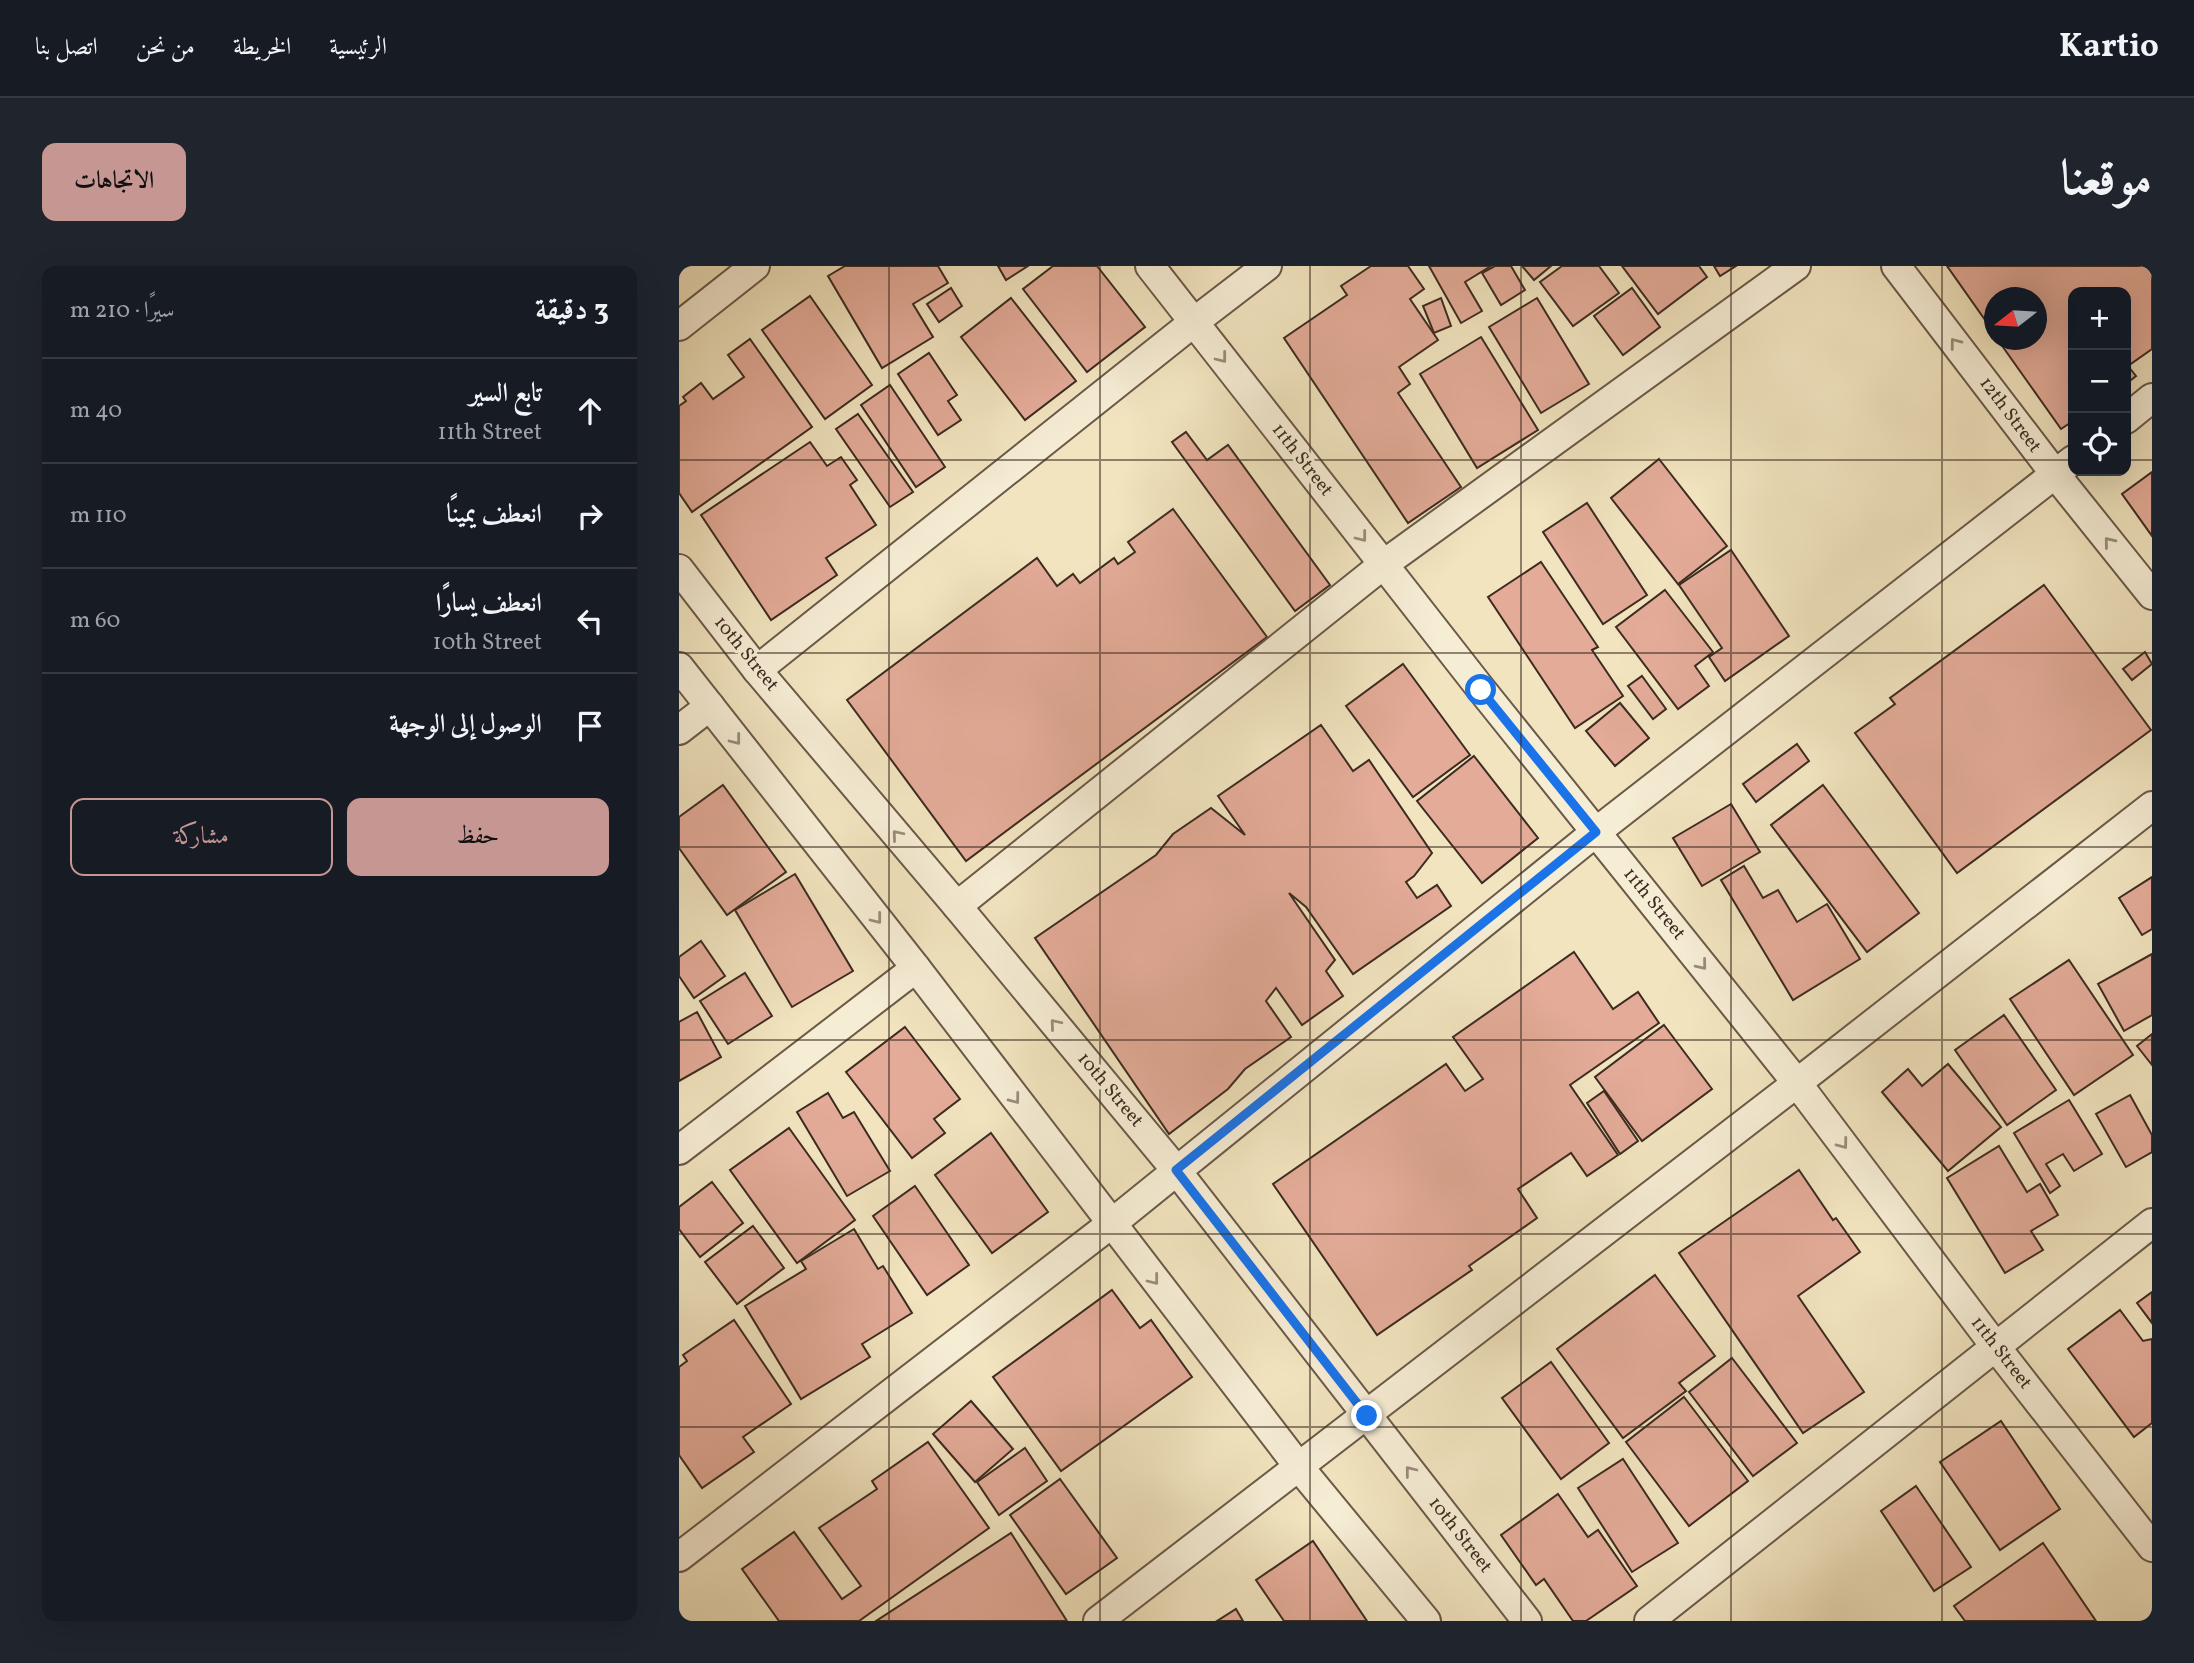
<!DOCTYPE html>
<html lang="ar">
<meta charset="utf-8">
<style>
:root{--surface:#171b24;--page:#20242c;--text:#f1f3f6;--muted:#9ea1a6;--line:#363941;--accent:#c59692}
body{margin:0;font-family:Vollkorn,Amiri,serif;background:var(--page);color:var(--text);direction:rtl}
.controls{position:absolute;right:21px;top:21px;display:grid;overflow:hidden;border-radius:14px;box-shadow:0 7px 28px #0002}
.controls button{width:63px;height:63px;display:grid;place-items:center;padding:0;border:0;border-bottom:2px solid var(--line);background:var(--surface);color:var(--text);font:35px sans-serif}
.compass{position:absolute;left:1305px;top:21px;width:63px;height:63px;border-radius:50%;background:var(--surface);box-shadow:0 7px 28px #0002;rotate:253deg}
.stop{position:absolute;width:21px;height:21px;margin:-16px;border:5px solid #1a73e8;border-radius:50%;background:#fff}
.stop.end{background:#1a73e8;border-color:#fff;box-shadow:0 2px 7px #0008}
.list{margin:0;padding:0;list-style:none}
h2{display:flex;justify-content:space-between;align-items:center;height:91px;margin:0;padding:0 28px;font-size:30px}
h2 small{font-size:23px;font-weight:400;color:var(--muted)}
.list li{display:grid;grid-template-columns:46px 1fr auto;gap:21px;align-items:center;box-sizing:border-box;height:105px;padding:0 28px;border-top:2px solid var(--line)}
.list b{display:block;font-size:26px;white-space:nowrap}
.list p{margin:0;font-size:23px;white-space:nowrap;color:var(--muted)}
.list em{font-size:23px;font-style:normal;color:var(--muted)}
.actions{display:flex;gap:14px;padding:21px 28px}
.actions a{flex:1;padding:16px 0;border:2px solid var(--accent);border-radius:14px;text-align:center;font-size:24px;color:var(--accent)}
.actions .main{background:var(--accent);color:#111}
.icon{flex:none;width:38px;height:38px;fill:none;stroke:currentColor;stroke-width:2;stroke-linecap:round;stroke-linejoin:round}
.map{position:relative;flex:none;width:1473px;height:1355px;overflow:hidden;direction:ltr;border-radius:14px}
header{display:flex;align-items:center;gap:42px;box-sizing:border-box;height:98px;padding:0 35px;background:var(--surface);border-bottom:2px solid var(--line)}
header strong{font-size:33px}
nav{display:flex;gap:38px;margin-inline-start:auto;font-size:24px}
.intro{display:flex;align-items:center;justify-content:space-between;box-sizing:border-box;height:168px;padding:0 42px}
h1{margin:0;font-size:49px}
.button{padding:18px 32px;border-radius:14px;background:var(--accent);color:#111;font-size:24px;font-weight:700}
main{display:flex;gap:42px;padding:0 42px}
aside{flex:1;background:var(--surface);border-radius:14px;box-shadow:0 7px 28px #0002}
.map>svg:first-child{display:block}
.building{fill:#e3ab98;stroke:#3d2b21;stroke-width:2}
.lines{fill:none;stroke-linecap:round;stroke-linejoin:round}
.minor-casing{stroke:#6a5948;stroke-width:32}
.minor{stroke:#f6edd5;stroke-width:28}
.oneway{stroke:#9a8c7b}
.route{stroke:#1a73e8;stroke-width:9}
.grid{fill:none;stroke:#3d2b21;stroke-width:2;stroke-opacity:0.55}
.labels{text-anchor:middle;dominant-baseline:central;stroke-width:6;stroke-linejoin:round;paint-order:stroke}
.street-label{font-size:19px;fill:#3d2b21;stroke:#f6edd5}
</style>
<header>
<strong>Kartio</strong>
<nav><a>الرئيسية</a><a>الخريطة</a><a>من نحن</a><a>اتصل بنا</a></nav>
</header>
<div class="intro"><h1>موقعنا</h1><a class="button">الاتجاهات</a></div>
<main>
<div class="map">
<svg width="1473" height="1355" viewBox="0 0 1473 1355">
<rect width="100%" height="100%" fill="#f1e4bf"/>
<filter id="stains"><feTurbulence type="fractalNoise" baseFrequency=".00286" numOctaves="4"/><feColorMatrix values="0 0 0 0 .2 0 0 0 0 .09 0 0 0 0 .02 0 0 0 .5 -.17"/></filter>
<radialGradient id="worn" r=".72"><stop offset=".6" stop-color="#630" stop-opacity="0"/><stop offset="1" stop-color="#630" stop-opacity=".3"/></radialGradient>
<g class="building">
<polygon points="166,0 259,0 269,17 234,38 254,71 203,102 149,10"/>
<polygon points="319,0 349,0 327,14"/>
<polygon points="374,0 418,0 466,61 408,106 344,23"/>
<polygon points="692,0 729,0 745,23 731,33 759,74 720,101 731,118 719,127 782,221 729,257 605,72 668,29 662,20"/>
<polygon points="750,0 812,0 786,16 803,45 782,57"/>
<polygon points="816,0 832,0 846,24 822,39 803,7"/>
<polygon points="843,0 872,0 855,14"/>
<polygon points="883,0 920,0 940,27 894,60 861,16"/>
<polygon points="943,0 1020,0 1028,11 979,48"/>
<polygon points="1035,0 1057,0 1041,10"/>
<polygon points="1268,0 1473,0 1473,83 1449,100 1457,110 1447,118 1447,26 1394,26 1394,155 1382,163 1319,74 1358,74 1358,32 1316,32 1316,68"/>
<polygon points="272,22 283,40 260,56 248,38"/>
<polygon points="953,22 981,61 944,89 915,50"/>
<polygon points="131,30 193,119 146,153 83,64"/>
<polygon points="332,32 397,115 346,154 282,71"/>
<polygon points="762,32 772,60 755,67 744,40"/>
<polygon points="858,32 910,118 862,147 810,61"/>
<polygon points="802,71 859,164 798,202 741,108"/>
<polygon points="71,73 133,161 13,246 0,227 0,140 7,135 4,131 22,117 34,133 65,111 49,89"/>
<polygon points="250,87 278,129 269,135 282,154 259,169 219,108"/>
<polygon points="211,119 266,201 237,221 182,139"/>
<polygon points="179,148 234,226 211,241 157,163"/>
<polygon points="507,166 528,194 549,179 651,319 616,345 493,176"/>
<polygon points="131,176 148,200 162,191 178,214 171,219 197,259 147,292 158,309 92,354 22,249"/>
<polygon points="980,193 1048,280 999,318 932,232"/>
<polygon points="1473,206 1473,270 1443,228"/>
<polygon points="908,237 968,329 924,358 864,266"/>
<polygon points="494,243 588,371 287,595 168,434 358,292 378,320 394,308 401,317 435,292 439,298 456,286 449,276"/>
<polygon points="1052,284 1110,370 1046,415 1030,391 1043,382 1000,319"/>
<polygon points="862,296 919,381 913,384 944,430 896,462 809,331"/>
<polygon points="1365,319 1472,464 1278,607 1176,467 1216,438 1211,432"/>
<polygon points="986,324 1034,386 1016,400 1030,420 999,443 937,361"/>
<polygon points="1466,386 1473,398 1453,414 1444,403"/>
<polygon points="724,398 791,489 734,531 667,440"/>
<polygon points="963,410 987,443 974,453 949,420"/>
<polygon points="941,437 970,472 936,500 907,465"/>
<polygon points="642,459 674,505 690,494 753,587 735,610 727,616 738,632 758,619 772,640 674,708 627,641 610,627 656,694 647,705 664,730 623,759 597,722 587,735 612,771 566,803 549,823 490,868 356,672 477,589 494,568 532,542 566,569 539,530"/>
<polygon points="1118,478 1130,495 1077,536 1064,518"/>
<polygon points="795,490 859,572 803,617 738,535"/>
<polygon points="44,519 107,606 48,649 0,582 0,551"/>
<polygon points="1144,519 1240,647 1188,686 1092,559"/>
<polygon points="1052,538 1081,586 1023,620 994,572"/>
<polygon points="1065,600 1084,632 1099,624 1118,656 1148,638 1181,693 1114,734 1042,614"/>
<polygon points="116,608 174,705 113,741 56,644"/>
<polygon points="1473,611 1473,663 1463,669 1440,632"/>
<polygon points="22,675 46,710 15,732 0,710 0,691"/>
<polygon points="895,686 934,743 959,726 980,757 891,819 939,889 908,910 892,887 839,923 858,952 790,1000 793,1004 698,1069 594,918 767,798 786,825 804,813 774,771"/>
<polygon points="1473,688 1473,749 1445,765 1419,718"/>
<polygon points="1390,694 1454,789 1395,829 1331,733"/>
<polygon points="66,707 93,750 49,778 21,735"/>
<polygon points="18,746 42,791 0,815 0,756"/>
<polygon points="1325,749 1377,824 1328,859 1276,784"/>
<polygon points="985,759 1033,823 963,875 916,811"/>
<polygon points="226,761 281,833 255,853 266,867 233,892 167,806"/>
<polygon points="1473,768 1473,799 1458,780"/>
<polygon points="1269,798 1322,861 1269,905 1203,826 1229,803 1243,820"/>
<polygon points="925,825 959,875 941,888 908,837"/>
<polygon points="149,827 164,852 175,846 211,905 168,930 118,846"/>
<polygon points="1451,829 1473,869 1473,886 1447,901 1417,848"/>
<polygon points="1390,834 1423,888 1395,905 1384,888 1367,898 1381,920 1371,927 1335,867"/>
<polygon points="110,862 176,954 118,997 51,904"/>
<polygon points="312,867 369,946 313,987 256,909"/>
<polygon points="1320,880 1348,926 1361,918 1379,949 1352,965 1364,984 1326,1007 1268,912"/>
<polygon points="1120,904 1154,954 1157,952 1181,986 1119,1030 1185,1126 1124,1167 1000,987"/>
<polygon points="33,916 64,957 21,991 0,963 0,941"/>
<polygon points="236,920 290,999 248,1029 194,950"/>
<polygon points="74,960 105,1002 58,1038 26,996"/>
<polygon points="175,963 199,1003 204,1000 233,1047 183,1078 191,1091 122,1133 66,1040 127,1003 122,995"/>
<polygon points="976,1009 1036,1090 1000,1117 1007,1125 944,1172 878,1083"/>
<polygon points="433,1024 461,1062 472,1054 513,1111 382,1205 314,1111"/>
<polygon points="1473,1026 1473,1057 1458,1037"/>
<polygon points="1441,1044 1464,1075 1473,1073 1473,1157 1455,1171 1389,1083"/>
<polygon points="55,1054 112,1138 64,1171 75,1186 23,1222 0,1189 0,1101 8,1095 4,1089"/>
<polygon points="1053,1092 1118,1177 1074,1210 1010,1126"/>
<polygon points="872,1096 930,1177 882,1213 823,1132"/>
<polygon points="1005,1131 1069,1215 1010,1260 947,1176"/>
<polygon points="292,1135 334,1183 296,1216 254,1168"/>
<polygon points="1322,1155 1381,1243 1321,1284 1261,1196"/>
<polygon points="249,1176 310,1262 180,1355 100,1355 63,1303 115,1266 163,1333 182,1320 140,1262 198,1223 193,1215"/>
<polygon points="346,1182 368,1215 320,1249 298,1216"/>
<polygon points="944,1193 999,1277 953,1306 899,1222"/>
<polygon points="381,1213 438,1292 387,1328 331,1249"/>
<polygon points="1237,1220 1292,1301 1255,1325 1202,1245"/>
<polygon points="879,1228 909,1271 919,1264 958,1320 907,1355 894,1355 865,1313 857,1319 822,1269"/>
<polygon points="332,1267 388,1355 197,1355"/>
<polygon points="634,1275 688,1355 605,1355 577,1314"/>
<polygon points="1364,1277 1417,1355 1286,1355 1275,1340"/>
<polygon points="557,1343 564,1355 538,1355"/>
</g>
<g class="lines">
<g class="minor-casing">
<g id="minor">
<polyline points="471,0 802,423 1118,817 1316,1080 1473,1281"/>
<polyline points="1217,0 1376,208 1473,329"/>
<polyline points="0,60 76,0"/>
<polyline points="1447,153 1473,132"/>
<polyline points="0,303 78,404 278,640 497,904 848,1355"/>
<polyline points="0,401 237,702 620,1201 747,1355"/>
<polyline points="78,404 515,56 588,0"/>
<polyline points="0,464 31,440"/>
<polyline points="278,640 705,298 1117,0"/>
<polyline points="0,884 237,702"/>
<polyline points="0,1291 432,958 917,566 1394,194"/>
<polyline points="419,1355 1118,817 1473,540"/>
<polyline points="970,1355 1473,957"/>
</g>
</g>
<use href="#minor" class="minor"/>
</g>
<defs><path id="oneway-chevron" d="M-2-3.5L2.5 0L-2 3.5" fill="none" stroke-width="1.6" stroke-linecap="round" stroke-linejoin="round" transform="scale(1.75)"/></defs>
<g class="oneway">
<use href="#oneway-chevron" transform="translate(1276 77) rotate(-127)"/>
<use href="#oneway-chevron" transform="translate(543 92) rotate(52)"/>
<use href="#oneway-chevron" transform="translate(683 271) rotate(52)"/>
<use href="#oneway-chevron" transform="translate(1430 276) rotate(-129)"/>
<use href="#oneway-chevron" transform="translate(57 474) rotate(52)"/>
<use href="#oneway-chevron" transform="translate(218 569) rotate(-130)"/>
<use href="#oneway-chevron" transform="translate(198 653) rotate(52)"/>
<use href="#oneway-chevron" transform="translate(1023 699) rotate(51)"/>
<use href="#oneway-chevron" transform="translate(376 758) rotate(-130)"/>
<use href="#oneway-chevron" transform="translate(336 833) rotate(53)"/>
<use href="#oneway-chevron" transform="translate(1164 878) rotate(53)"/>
<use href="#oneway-chevron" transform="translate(475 1014) rotate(52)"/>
<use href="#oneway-chevron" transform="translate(731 1205) rotate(-128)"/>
</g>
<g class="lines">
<polyline class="route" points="688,1150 497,904 917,566 802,424"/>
</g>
<path class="grid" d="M 210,0 L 210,1355M 421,0 L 421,1355M 631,0 L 631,1355M 842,0 L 842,1355M 1052,0 L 1052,1355M 1263,0 L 1263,1355M 0,194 L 1394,194M 1447,194 L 1473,194M 0,387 L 1473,387M 0,581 L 1473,581M 0,774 L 1473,774M 0,968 L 1473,968M 0,1161 L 1473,1161"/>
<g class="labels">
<g class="street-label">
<text transform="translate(1331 149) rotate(53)">12th Street</text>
<text transform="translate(623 194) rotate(52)">11th Street</text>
<text transform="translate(67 388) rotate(51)">10th Street</text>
<text transform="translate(975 638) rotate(51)">11th Street</text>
<text transform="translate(431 824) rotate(50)">10th Street</text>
<text transform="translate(1322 1087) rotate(52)">11th Street</text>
<text transform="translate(781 1269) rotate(52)">10th Street</text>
</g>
</g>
<rect width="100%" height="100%" filter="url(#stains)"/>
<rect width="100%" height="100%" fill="url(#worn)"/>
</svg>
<div class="controls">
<button>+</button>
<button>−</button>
<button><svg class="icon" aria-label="locate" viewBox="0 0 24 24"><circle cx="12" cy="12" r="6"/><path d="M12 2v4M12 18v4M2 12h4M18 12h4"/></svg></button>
</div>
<svg class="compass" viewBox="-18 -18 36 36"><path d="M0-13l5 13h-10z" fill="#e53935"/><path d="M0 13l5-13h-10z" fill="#9ea1a6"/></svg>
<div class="stop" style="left:802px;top:424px"></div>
<div class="stop end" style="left:688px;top:1150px"></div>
</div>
<aside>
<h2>3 دقيقة<small>سيرًا · 210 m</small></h2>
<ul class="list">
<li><svg class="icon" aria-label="ahead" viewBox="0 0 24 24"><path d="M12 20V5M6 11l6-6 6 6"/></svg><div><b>تابع السير</b><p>11th Street</p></div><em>40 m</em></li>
<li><svg class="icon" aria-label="right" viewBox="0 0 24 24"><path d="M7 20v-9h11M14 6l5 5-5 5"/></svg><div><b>انعطف يمينًا</b></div><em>110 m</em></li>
<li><svg class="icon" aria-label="left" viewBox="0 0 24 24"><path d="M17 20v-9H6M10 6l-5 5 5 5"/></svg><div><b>انعطف يسارًا</b><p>10th Street</p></div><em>60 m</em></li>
<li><svg class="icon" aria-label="arrive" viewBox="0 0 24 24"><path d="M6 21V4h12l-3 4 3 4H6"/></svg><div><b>الوصول إلى الوجهة</b></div></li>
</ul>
<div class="actions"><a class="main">حفظ</a><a>مشاركة</a></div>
</aside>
</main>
